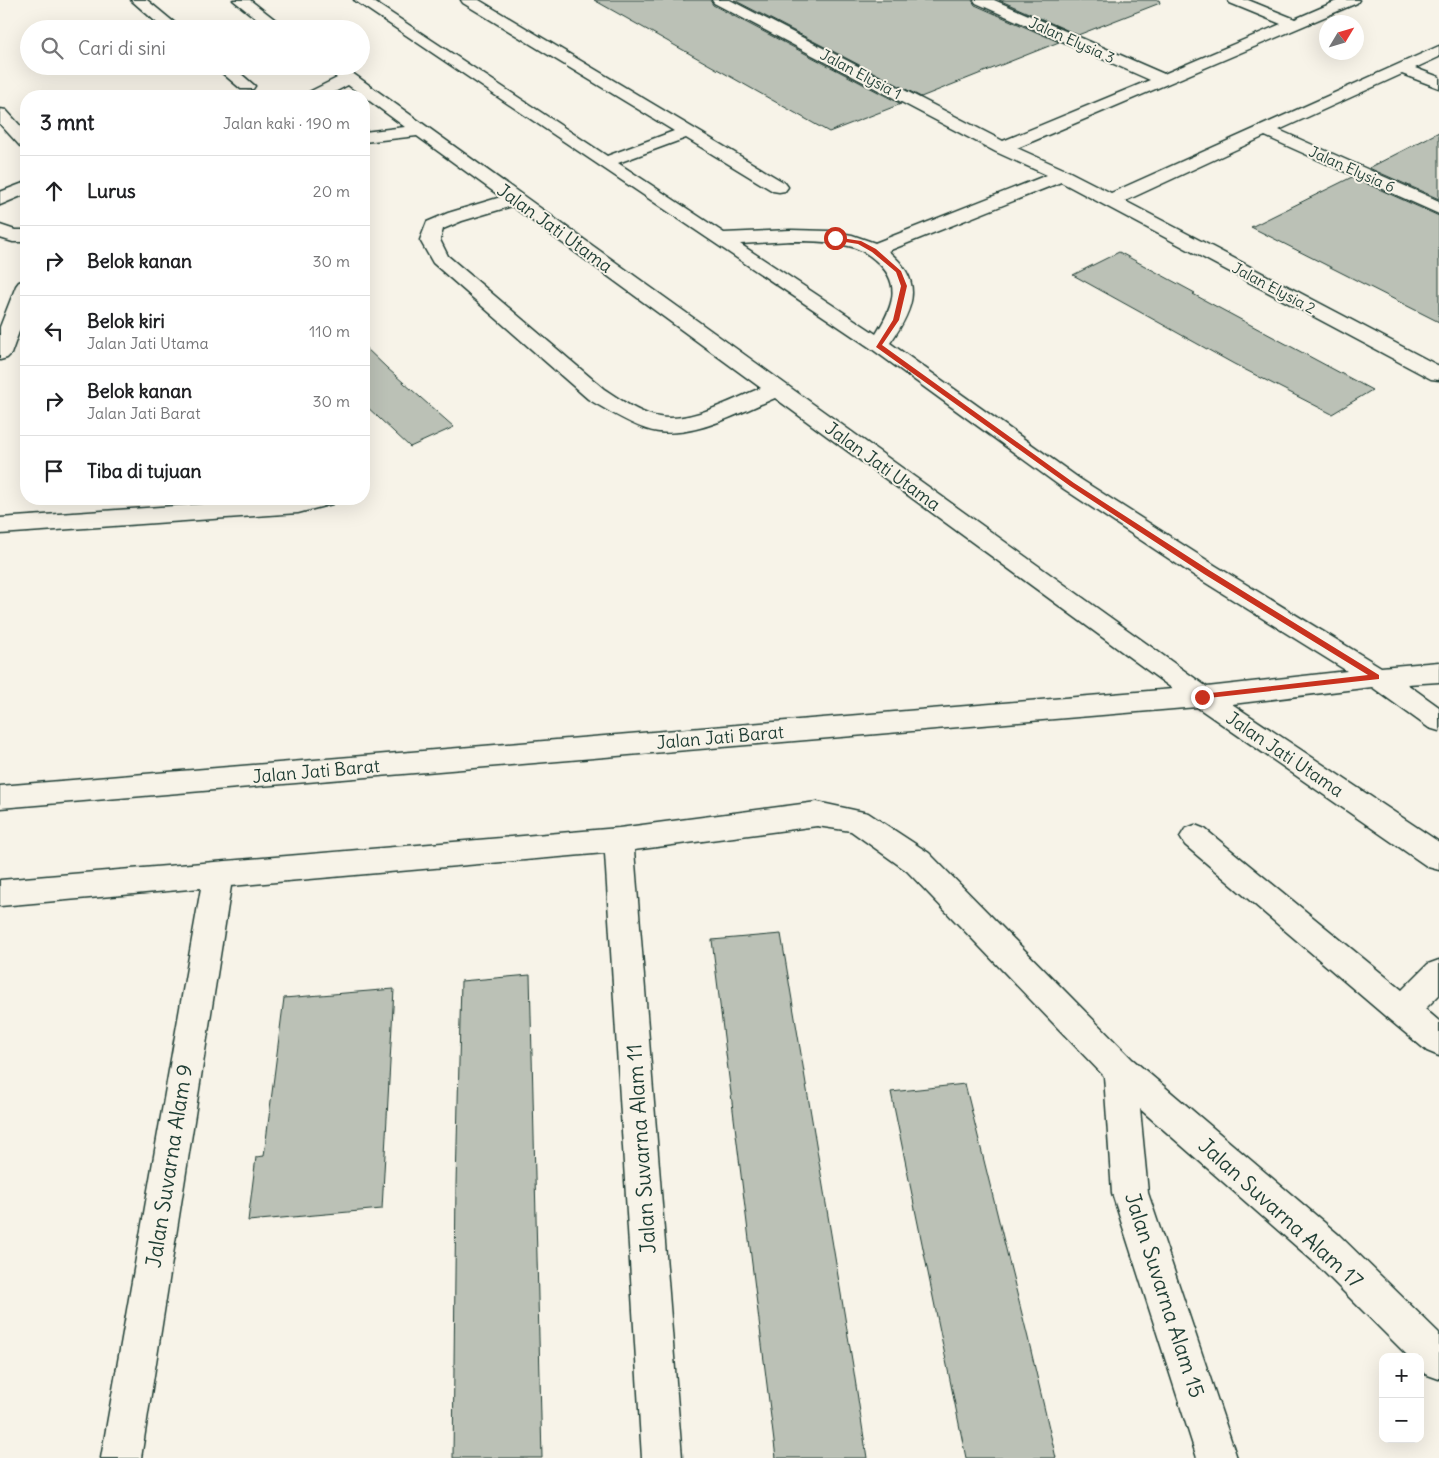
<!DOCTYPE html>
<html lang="id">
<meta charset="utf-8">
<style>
:root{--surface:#fff;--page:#f2f2f2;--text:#202124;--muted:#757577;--line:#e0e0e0}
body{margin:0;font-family:Delius,sans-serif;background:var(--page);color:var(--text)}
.controls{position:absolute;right:15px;bottom:15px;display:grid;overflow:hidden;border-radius:10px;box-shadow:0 5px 20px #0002}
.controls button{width:45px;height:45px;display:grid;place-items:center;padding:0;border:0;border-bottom:1px solid var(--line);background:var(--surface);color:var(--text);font:25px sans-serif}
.compass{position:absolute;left:1319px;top:15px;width:45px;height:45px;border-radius:50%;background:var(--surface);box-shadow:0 5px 20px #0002;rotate:52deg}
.stop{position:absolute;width:15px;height:15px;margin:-11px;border:4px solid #c8321e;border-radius:50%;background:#fff}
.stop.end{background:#c8321e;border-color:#fff;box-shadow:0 1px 5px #0008}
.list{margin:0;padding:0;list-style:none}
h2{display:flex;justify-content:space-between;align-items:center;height:65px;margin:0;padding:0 20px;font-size:21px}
h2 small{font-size:16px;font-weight:400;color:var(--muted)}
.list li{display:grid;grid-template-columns:32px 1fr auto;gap:15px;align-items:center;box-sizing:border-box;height:70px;padding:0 20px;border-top:1px solid var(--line)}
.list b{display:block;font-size:19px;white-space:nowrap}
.list p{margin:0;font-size:16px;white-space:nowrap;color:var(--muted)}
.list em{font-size:16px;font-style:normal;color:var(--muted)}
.icon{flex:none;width:28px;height:28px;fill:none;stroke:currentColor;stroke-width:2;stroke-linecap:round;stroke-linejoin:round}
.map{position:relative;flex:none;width:1439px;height:1458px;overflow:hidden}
.search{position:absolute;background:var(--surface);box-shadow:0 5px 20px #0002;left:20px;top:20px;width:350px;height:55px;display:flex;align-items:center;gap:12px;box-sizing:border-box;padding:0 18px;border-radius:28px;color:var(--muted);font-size:19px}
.panel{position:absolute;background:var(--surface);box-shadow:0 5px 20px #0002;left:20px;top:90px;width:350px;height:415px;border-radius:20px}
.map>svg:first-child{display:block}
.building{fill:#bbc1b6;stroke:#1f3d34}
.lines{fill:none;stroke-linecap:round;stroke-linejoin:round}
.minor-casing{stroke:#1f3d34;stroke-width:3}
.minor{fill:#f7f3e8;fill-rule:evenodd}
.route{fill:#c8321e}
.labels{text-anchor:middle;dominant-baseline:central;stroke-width:4;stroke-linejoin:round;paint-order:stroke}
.far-street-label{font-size:15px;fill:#1f3d34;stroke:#f7f3e8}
.street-label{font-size:18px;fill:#1f3d34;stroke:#f7f3e8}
.near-street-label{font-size:21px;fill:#1f3d34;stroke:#f7f3e8}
</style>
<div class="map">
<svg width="1439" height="1458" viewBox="0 0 1439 1458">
<rect width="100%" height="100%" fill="#f7f3e8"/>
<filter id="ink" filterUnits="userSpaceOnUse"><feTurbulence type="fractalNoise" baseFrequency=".02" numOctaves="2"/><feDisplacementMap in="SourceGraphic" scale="10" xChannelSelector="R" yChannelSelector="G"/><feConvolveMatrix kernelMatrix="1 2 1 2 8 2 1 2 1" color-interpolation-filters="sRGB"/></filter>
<g filter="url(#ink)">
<g class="building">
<polygon points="594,0 710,0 713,5 901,104 829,132"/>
<polygon points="734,0 972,0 975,5 1059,42 921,97"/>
<polygon points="999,0 1159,0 1160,3 1078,35"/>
<polygon points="1439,132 1439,199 1369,168"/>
<polygon points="1352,177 1439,216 1439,322 1251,227"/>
<polygon points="1119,252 1195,293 1193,294 1372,390 1332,414 1234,364 1073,275"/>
<polygon points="364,346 387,368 454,427 410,447 364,404"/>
<polygon points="781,934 853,1366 867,1458 776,1458 712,940"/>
<polygon points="530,975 542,1458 453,1458 456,1184 461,981"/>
<polygon points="394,989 382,1209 248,1221 256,1157 264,1156 284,998"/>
<polygon points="965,1084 1028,1338 1056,1458 966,1458 891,1092"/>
</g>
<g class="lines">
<g class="minor-casing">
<g id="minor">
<polygon points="131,0 147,0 182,29 164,29"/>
<polygon points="233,0 250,0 287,29 269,29"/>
<path d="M 354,0 L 371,0 L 607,156 L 674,131 L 463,3 L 461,0 L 479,0 L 785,183 L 788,187 L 785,191 L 779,192 L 773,191 L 686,138 L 618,163 L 724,233 L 791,230 L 829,231 L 852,235 L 875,243 L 1047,175 L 996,152 L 714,3 L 712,0 L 730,0 L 1003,141 L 1150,80 L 976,3 L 974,0 L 994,0 L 1164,74 L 1281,24 L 1230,3 L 1228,0 L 1248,0 L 1295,19 L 1339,0 L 1359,0 L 1357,3 L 1017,148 L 1068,171 L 1111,193 L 1439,46 L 1439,57 L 1415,68 L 1439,77 L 1439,88 L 1402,74 L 1279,130 L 1439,201 L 1439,214 L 1265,136 L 1125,201 L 1439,366 L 1439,380 L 1431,379 L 1061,182 L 888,251 C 925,281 914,309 890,343 L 1080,479 L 1216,566 L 1381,667 L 1439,662 L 1439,682 L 1407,684 L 1439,707 L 1439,731 L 1429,728 L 1372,687 L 1232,704 L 1439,842 L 1439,870 L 1428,867 L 1197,707 L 0,808 L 0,786 L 1173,689 L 775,398 C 738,413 687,443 646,429 C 626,422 607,410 588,399 L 433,263 L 420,240 L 427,222 L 448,213 L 501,197 L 417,136 L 364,142 L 364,132 L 405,127 L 348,85 L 327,96 L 307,96 L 309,92 L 337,78 L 324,66 L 343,66 L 355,75 L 1207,687 L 1347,671 L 1198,578 L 1064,489 L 872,349 ZM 512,206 L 761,388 C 731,400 691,423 659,417 C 639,414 620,399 604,389 L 448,256 L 440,240 L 443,229 L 462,221 ZM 791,241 C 808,241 827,241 844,245 C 856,247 866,252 875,260 C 903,283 893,307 876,334 L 740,244 Z"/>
<polygon points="214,66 232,66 255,86 253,89 241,89"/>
<polygon points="0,109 6,110 26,132 26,147 20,146 0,124"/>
<polygon points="26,182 26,194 0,205 0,192"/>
<polygon points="0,225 15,230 26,230 26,242 13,242 0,238"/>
<polygon points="26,280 26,312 11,354 7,358 0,360 0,327 16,286 19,282"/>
<polygon points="278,499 336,499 332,504 298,513 0,534 0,518"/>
<polygon points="817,802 868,813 929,853 1132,1059 1339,1235 1439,1333 1439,1379 1425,1374 1420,1368 1420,1357 1409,1357 1313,1261 1140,1109 1148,1193 1237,1458 1197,1458 1112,1193 1104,1076 907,871 851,831 817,826 634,850 682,1458 642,1458 605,853 231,886 141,1458 101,1458 201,888 0,906 0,880 619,828"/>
<polygon points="1195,825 1205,829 1402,990 1428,964 1439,960 1439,995 1425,1009 1439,1021 1439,1056 1427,1051 1391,1021 1185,845 1180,837 1185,829"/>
</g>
</g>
<use href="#minor" class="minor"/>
</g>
</g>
<polygon class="route" points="835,237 861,241 876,249 901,271 907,286 899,320 882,345 1074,483 1209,570 1379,675 1379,679 1199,699 1198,697 1202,694 1368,675 1204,574 1070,486 876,347 893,320 901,286 896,272 872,252 858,244 833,240"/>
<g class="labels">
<g class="far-street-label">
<text transform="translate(1072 40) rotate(24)">Jalan Elysia 3</text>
<text transform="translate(861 74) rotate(28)">Jalan Elysia 1</text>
<text transform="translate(1352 169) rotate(24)">Jalan Elysia 6</text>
<text transform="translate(1274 288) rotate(28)">Jalan Elysia 2</text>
</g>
<g class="street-label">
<text transform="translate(555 228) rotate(36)">Jalan Jati Utama</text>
<text transform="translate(883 466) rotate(36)">Jalan Jati Utama</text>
<text transform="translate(720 737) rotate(-5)">Jalan Jati Barat</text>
<text transform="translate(1285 754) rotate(34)">Jalan Jati Utama</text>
<text transform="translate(316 771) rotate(-5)">Jalan Jati Barat</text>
</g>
<g class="near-street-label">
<text transform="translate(641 1149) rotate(-94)">Jalan Suvarna Alam 11</text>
<text transform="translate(169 1166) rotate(-81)">Jalan Suvarna Alam 9</text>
<text transform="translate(1281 1213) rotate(42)">Jalan Suvarna Alam 17</text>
<text transform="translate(1165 1295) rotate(72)">Jalan Suvarna Alam 15</text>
</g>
</g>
</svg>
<div class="controls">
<button>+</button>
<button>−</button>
</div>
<svg class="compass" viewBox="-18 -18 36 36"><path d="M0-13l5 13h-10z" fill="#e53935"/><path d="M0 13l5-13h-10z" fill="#757577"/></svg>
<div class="stop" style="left:835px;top:238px"></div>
<div class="stop end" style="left:1202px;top:697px"></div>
<div class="search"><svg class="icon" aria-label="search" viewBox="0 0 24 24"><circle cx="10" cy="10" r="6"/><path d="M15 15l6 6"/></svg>Cari di sini</div>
<section class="panel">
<h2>3 mnt<small>Jalan kaki · 190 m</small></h2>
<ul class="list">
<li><svg class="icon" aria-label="ahead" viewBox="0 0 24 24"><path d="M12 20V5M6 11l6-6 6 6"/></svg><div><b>Lurus</b></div><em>20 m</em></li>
<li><svg class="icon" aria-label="right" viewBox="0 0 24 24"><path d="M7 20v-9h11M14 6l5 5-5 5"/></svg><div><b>Belok kanan</b></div><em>30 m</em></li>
<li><svg class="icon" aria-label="left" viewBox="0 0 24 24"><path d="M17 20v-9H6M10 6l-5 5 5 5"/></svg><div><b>Belok kiri</b><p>Jalan Jati Utama</p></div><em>110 m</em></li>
<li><svg class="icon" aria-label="right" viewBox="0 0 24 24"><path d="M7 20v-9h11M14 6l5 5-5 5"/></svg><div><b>Belok kanan</b><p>Jalan Jati Barat</p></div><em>30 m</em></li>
<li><svg class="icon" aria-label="arrive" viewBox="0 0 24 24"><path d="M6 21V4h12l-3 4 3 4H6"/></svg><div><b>Tiba di tujuan</b></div></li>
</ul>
</section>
</div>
